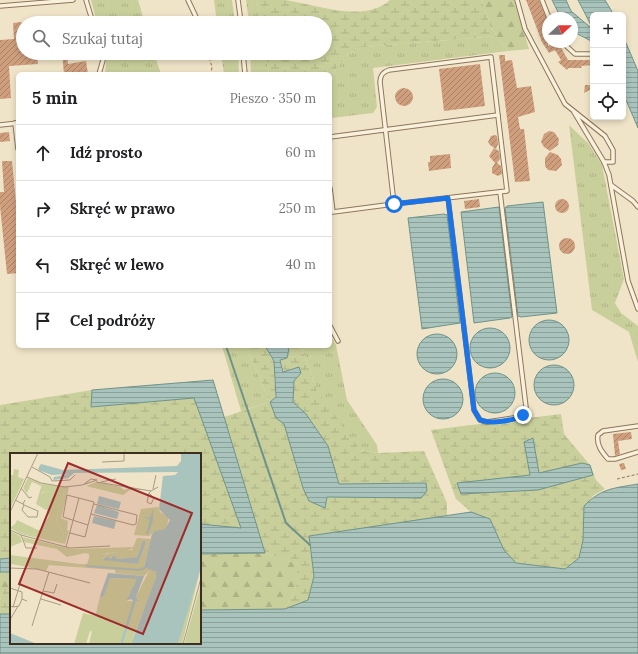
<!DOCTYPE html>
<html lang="pl">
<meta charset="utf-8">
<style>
:root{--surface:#fff;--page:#f6f6f6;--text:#202124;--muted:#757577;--line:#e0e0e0}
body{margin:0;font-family:Lora,serif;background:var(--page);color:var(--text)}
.controls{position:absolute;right:12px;top:12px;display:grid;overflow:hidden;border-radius:6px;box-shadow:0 2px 6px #0003}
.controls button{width:36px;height:36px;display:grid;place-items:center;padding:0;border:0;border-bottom:1px solid var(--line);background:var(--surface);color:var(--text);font:20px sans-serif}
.compass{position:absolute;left:542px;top:12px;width:36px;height:36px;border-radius:50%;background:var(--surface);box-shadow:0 2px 6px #0003;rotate:68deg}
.stop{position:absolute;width:12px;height:12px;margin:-9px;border:3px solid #1a73e8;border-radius:50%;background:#fff}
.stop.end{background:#1a73e8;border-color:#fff;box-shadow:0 1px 4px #0008}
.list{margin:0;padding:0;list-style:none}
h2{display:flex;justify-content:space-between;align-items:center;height:52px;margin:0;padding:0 16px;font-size:17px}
h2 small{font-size:13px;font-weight:400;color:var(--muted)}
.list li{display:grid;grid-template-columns:26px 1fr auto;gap:12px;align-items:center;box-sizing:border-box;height:56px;padding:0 16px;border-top:1px solid var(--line)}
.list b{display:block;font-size:15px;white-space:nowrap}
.list em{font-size:13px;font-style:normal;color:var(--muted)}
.icon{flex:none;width:22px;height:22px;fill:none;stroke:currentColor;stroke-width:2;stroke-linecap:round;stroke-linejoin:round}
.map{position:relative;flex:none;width:638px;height:654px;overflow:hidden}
.search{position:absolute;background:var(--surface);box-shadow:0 2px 6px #0003;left:16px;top:16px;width:316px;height:44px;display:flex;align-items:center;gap:10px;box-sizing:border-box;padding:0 14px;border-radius:22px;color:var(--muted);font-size:15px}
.panel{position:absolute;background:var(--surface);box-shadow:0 2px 6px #0003;left:16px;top:72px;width:316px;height:276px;border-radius:6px}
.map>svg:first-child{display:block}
.grass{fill:url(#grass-tufts)}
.forest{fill:url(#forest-firs)}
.wetland{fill:url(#wetland-marsh)}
.water{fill:url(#water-rules);stroke:#6f938a}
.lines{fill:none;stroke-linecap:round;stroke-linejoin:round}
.stream{stroke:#6f938a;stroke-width:2}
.building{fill:url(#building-hatch)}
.lane-casing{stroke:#8d765c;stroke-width:5.5}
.path{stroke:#8d765c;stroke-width:1;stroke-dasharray:3 2;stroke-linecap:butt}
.lane{stroke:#faf1dc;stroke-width:3.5}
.route{stroke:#1a73e8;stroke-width:5}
.inset-river{fill:none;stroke:#a9c4bc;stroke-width:2}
.inset-road{fill:none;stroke:#a89b85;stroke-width:1}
.view{fill:#9e2a2b;fill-opacity:0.15;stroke:#9e2a2b;stroke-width:2}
.inset-edge{fill:none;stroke:#3d2e20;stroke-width:2}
</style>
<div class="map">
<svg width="638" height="654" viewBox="0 0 638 654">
<defs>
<pattern id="grass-tufts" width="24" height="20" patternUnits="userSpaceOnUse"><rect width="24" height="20" fill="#c9cf9b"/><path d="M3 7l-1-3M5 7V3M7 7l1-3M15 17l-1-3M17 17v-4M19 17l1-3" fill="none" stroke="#aeb285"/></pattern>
<pattern id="forest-firs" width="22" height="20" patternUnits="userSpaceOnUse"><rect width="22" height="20" fill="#c9cf9b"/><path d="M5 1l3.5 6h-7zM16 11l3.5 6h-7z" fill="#aeb285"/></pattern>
<pattern id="wetland-marsh" width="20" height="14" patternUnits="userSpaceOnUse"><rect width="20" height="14" fill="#c9cf9b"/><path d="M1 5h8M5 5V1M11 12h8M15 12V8" fill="none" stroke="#aeb285"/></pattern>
<pattern id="water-rules" width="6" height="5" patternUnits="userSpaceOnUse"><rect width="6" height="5" fill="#a9c4bc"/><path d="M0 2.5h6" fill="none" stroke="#8ba098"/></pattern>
<pattern id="building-hatch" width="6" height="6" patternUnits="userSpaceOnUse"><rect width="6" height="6" fill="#cf9f7d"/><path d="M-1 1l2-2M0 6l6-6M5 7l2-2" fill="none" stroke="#a98266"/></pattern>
</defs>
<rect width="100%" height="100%" fill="#f0e4c8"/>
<g class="grass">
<polygon points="91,0 138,0 145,23 97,23"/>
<polygon points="214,0 232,0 235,23 217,23"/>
<polygon points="246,0 257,0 260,23 249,23"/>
<polygon points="497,36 508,51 373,68 377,107 373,113 331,118 332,132 330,132 330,77 347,55 363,47"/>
<polygon points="105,53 154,53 161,74 105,74 106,63"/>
<polygon points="221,53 238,53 239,74 224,74"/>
<polygon points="250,53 265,53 269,74 251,74"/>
<polygon points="569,125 589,144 602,165 624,279 615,303 621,313 638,326 638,362 629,332 592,310"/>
<polygon points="330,335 336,345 347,400 377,445 378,453 360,450 342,428 317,390 301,346 330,346"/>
<polygon points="222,346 246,346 270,402 241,411"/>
</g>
<g class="forest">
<polygon points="482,0 514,0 529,49 508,51 491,28"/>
<polygon points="265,553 299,564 295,590 285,609 200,610 200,554"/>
<polygon points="0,572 11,572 11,589 4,589 0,600"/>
</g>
<g class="wetland">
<path d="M 257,0 C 266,0 276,0 285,0 C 315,4 364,24 390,0 L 482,0 L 491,28 L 497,36 L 363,47 L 347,55 L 330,77 L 330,74 L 269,74 L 265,53 L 325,53 L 325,23 L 260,23 Z"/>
<path d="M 246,346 L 265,346 L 274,361 L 276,418 L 284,424 L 303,488 L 309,501 L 325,508 L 326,497 L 421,498 L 426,483 L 339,484 C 329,449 321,427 293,402 L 294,381 L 301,373 L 298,367 L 284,372 L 280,359 L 289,349 L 285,346 L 301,346 L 317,390 L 360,450 L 378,453 L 424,451 L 447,503 L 447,516 L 309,536 L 314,576 L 308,600 L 285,609 L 295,590 L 298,564 L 265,553 L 224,417 L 270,402 Z"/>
<polygon points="92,390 92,407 194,398 241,528 200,524 200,454 11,454 11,558 0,559 0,405"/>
<polygon points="561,414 564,434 590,465 596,480 605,489 594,495 584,506 583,540 579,558 565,569 516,563 504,550 490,519 471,512 456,499 431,430"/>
<polygon points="4,589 11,589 11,614 0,614 0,600"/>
</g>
<g class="water">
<polygon points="552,0 566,0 571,11 590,27 592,27 578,0 605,0 614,15 593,15 593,42 572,31 572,18 561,18"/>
<polygon points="623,36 638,71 638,128 623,93"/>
<polygon points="543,202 557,313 521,317 518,316 505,208 507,206"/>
<polygon points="499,207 512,317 510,318 474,323 461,212"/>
<polygon points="444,214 447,215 460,323 422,329 408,218"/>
<circle cx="549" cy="340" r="20"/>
<circle cx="490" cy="348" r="20"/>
<circle cx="437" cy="354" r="20"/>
<polygon points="265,346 285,346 289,349 287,358 280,360 283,372 299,367 301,373 294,381 293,402 306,414 328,446 339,484 426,483 427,491 421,498 327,497 325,508 309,501 303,488 284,424 276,418 270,402 276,397 274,361"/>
<circle cx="554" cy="385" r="20"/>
<circle cx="495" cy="393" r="20"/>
<circle cx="443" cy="399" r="20"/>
<polygon points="213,380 265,553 200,554 200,524 241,528 194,398 91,407 92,390"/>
<polygon points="533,438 539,473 582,463 590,465 593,475 538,490 461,494 457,483 530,475 524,442"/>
<path d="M 638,484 L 638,654 L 0,654 L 0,614 L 11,614 L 11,643 L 200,643 L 200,610 L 285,609 L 308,600 L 314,576 L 309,536 L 471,512 L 490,519 L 504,550 L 516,563 L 565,569 L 579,558 L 583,540 L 584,506 C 601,488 615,488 638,484 Z"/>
<polygon points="11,558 11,572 0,572 0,559"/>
</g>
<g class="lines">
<polyline class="stream" points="226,346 286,523 310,545"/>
</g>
<g class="building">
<polygon points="526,0 539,0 548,22 548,46 558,42 568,60 593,60 593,65 581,66 582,68 568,68 567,70 558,62 561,60 555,50 549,53 542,42"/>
<polygon points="21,22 23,24 23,53 37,53 38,64 9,66 11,98 0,99 0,40 14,39 13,23"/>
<polygon points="62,53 67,53 68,64 86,61 88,74 64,74"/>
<polygon points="499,55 505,55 505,61 512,60 517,88 531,86 535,112 518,117 520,129 524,129 530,181 515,182"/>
<polygon points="480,64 485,106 444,111 439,69"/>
<polygon points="585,85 593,85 593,88 584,93"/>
<circle cx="404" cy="97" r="9"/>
<polygon points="549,131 554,132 559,139 558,145 550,151 544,147 541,142 544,134"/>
<polygon points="9,132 10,141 0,142 0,133"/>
<polygon points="495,135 497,136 498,144 496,149 490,145 488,142 491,136"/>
<polygon points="494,148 499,151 500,159 497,163 501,166 502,174 498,176 492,173 492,168 495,163 489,156"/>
<polygon points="550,152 558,155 561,159 562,165 556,171 548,170 545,166 545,158"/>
<polygon points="450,154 451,168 429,171 428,162 430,162 430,156"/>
<polygon points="2,161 12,161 18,223 18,273 7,274 0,206 0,192 4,192"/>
<circle cx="562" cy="206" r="7"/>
<polygon points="479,199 480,207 465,209 464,201"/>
<circle cx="567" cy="246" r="8"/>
<polygon points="631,432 632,439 618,441 620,454 615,456 613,434"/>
<polygon points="624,463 626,469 621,470 619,464"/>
</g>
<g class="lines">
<g class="lane-casing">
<g id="lane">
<polyline points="86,0 93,23"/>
<polyline points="188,0 196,17"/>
<polyline points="238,0 241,23"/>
<polyline points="517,0 525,29 565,104 605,136 613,150 613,162 604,162 574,112"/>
<polyline points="542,0 549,18"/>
<polyline points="0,6 73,0"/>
<polyline points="562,42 575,54 593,54"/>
<polyline points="243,53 245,74"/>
<polyline points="99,74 103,60 102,53"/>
<polyline points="15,123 18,149"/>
<polyline points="0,125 18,123"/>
<polyline points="330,137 498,115"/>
<polyline points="604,162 609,175 628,281 638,309"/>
<polyline points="611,185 633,201 638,207"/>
<path d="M 330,188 L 333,212 L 394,204 L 380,82 C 380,75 383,72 389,70 L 491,57 L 507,191 L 394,204"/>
<polyline points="448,198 474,410 480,420 487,422 520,417 523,415 526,407 500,192"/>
<polyline points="330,326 338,341"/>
<path d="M 638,426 L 603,431 L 598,435 C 596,445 602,452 608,459 L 615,459 L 638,452"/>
</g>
</g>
<g class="path">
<polyline points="208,53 212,67 211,74"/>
<polyline points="617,479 638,474"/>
</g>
<use href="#lane" class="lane"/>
</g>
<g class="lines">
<path class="route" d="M 394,204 L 448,198 L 474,410 L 480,420 C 490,424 514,421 523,415"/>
</g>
<g transform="translate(10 453)">
<rect width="191" height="191" fill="#f0e4c8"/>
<path d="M 4,16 L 9,17 L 8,24 L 14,26 L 0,56 L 0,22 L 3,22 ZM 18,25 L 32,31 L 31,33 L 22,29 L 17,40 L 20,45 L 13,35 ZM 86,29 L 110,34 L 114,37 L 121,34 L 136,37 L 120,37 L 113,42 L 76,33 ZM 54,39 L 58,39 L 51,65 L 58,68 L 57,77 L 59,78 L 55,91 L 11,81 L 0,75 L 5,71 L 11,79 L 52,87 L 54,82 L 46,66 ZM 0,78 L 10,83 L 12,89 L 0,94 ZM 13,84 L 61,96 L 124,94 L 116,99 L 97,100 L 84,105 L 79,105 L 79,101 L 75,100 L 57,104 L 47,96 L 14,89 ZM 0,102 L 69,111 L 106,111 L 106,117 L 39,112 L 36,118 L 2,111 L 0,114 ZM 191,114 L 172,191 L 168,191 L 184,135 ZM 73,160 L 86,163 L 83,179 L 80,178 L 76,191 L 64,191 Z" fill="#c9cf9b"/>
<path d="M 32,31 L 59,34 L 58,39 L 52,40 L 35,38 L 32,40 L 38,56 L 36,57 L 26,51 ZM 139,118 L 146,124 L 138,146 L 131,150 L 121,175 L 125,179 L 121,191 L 113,191 L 126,148 L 129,147 L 126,144 Z" fill="#c9cf9b"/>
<path d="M 35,38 L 54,39 L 46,66 L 54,82 L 52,88 L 11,79 L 6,75 L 5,71 L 7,67 L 28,77 L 31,76 L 39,63 L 32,41 ZM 148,54 L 150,59 L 159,64 L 156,76 L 145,78 L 139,83 L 124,82 L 131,56 ZM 127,85 L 141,86 L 134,113 L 146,119 L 146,124 L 139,118 L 134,123 L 105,120 L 106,111 L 77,111 L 79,105 L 89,102 L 122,97 ZM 133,87 L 136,89 L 128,111 L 92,106 L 97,103 L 101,106 L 103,102 L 108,106 L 127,104 ZM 99,125 L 128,126 L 116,148 L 124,148 L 110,191 L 79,191 L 90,143 L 93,145 ZM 138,146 L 125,179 L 121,175 L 131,150 Z" fill="#c9cf9b" fill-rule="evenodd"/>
<path d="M 191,129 L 191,191 L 174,191 L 189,138 Z" fill="#c9cf9b"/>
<path d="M 171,0 L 191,0 L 191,114 L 168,191 L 121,191 L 146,124 L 146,119 L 134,114 L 142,81 L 145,78 L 155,76 L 160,67 L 149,56 L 153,23 L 165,22 L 168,19 L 64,20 L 58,25 L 43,27 L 44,24 L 59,21 L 42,22 L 28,17 L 29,14 L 31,11 L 53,17 L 167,13 L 171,8 ZM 89,43 L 111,49 L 109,56 L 87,51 ZM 87,52 L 109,59 L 107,66 L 84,60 ZM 143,55 L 143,67 L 138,81 L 136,81 L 140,67 L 133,63 L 140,65 ZM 84,63 L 106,68 L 104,76 L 82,70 ZM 133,87 L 136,89 L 128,111 L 92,107 L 97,103 L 101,106 L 103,102 L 108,106 L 127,104 ZM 98,120 L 134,123 L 126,144 L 129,148 L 126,148 L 113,191 L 110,191 L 123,148 L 121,146 L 116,148 L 127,126 L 100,125 L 93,145 L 90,143 ZM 0,180 L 27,191 L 5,191 L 0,189 Z" fill="#a9c4bc"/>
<path class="inset-river" d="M 76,113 L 130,117 L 136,114"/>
<path class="inset-road" d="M 118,0 L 133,0M 92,9 L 114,8 L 114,0M 22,14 L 40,24 L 42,28 L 60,27 L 65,22M 17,24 L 31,30 L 55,34 L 72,32 L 87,27 L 81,26 L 74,31M 86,29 L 141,38 L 148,34M 91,29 L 106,26M 11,35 L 19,45 L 22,44M 143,36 L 146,22M 139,40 L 144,45 L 141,51 L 137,49 L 139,40 L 141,38M 5,47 L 13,51 L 15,47M 13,51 L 14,52 L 28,58 L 27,64 L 18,64 L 12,57 L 14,52M 0,59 L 28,0M 81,61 L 123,72 L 126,71 L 127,62 L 84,51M 0,77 L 11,82 L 60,95 L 100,93M 60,80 L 75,84 L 78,72 L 53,64 L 57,42 L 84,49 L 78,72M 11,82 L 16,95 L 27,95M 56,94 L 69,45M 0,115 L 27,116 L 80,130M 0,135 L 12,139 L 12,146 L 17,148M 33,138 L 44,140 L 47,131M 31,146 L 51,152M 0,153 L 3,154 L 15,115M 3,154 L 9,153 L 12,146M 0,167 L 8,153M 22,173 L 39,119M 173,191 L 191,125"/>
<path class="view" d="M 58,10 L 182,60 L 133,181 L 9,131 Z"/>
<rect width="191" height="191" class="inset-edge"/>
</g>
</svg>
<div class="controls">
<button>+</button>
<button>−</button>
<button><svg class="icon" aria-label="locate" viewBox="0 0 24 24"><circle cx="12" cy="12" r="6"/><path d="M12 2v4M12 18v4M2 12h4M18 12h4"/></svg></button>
</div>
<svg class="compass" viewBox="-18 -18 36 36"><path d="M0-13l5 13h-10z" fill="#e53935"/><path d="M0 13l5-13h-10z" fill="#757577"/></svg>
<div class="stop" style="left:394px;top:204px"></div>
<div class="stop end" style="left:523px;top:415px"></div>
<div class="search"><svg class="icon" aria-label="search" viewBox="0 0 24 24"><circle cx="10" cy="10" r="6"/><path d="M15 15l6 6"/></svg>Szukaj tutaj</div>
<section class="panel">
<h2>5 min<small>Pieszo · 350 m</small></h2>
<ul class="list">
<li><svg class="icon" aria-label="ahead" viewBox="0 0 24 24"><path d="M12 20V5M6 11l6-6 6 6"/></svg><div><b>Idź prosto</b></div><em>60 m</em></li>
<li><svg class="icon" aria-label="right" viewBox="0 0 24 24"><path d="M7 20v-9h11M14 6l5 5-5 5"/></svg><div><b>Skręć w prawo</b></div><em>250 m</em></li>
<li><svg class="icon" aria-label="left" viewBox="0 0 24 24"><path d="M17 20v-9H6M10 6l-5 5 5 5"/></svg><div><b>Skręć w lewo</b></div><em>40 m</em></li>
<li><svg class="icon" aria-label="arrive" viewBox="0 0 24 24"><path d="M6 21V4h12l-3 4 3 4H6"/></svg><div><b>Cel podróży</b></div></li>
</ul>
</section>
</div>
